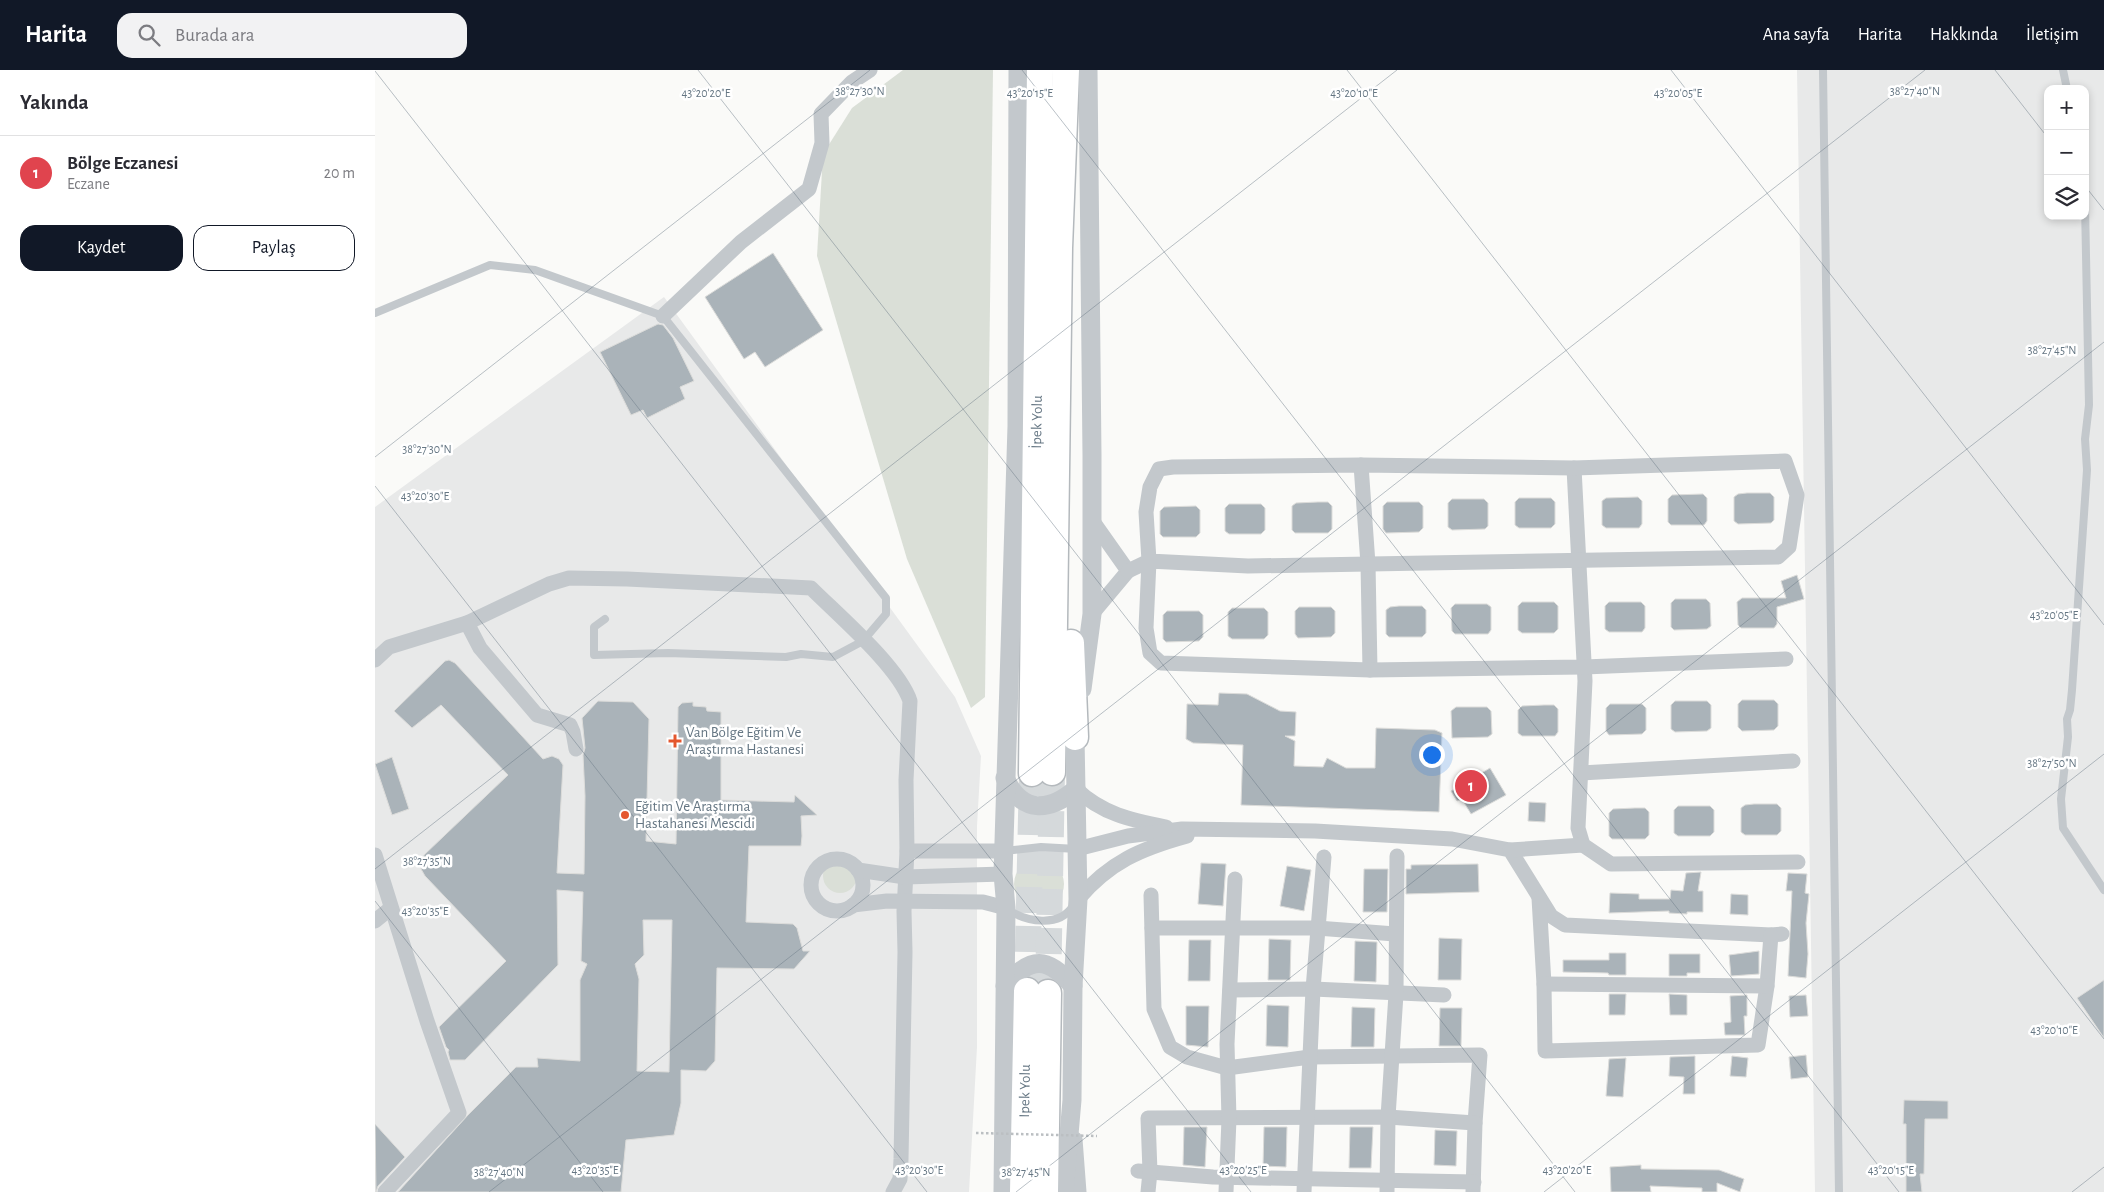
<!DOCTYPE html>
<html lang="tr">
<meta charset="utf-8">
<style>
:root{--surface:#fff;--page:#f2f2f3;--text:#2b2b33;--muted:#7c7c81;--line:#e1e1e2;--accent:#111827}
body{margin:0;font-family:"Alegreya Sans",sans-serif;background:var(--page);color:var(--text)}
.controls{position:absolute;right:15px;top:15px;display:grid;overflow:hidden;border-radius:10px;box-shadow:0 2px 8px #0003}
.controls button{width:45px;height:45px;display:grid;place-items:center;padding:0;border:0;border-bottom:1px solid var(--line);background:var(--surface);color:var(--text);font:25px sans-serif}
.you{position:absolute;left:1056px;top:684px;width:18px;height:18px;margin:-12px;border:4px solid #fff;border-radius:50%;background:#1a73e8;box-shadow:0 0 0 8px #1a73e833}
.badge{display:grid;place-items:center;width:32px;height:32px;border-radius:50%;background:var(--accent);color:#fff;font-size:16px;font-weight:700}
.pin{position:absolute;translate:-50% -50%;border:2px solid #fff;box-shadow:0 1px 5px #0006}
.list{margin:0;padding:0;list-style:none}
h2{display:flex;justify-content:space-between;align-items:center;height:65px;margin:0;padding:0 20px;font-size:21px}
h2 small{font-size:16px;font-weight:400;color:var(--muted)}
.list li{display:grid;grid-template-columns:32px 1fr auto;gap:15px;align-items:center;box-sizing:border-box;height:75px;padding:0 20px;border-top:1px solid var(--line)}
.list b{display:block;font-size:19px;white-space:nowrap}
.list p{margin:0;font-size:16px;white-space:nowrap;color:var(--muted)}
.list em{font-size:16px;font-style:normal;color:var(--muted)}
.actions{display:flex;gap:10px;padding:15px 20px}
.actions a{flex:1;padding:11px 0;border:1px solid var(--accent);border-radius:15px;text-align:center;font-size:18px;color:var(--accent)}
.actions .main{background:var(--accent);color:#fff}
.icon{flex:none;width:28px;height:28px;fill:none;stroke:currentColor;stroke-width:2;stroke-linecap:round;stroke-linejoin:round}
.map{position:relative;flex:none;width:1729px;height:1122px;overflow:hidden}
header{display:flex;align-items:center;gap:30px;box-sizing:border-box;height:70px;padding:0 25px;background:var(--accent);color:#fff}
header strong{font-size:24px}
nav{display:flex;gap:28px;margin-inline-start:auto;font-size:18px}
.search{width:350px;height:45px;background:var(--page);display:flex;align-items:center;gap:12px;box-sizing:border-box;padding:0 18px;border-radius:15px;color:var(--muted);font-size:19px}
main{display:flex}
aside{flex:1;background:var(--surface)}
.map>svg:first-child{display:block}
.built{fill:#e8e9e9;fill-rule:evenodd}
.green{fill:#dadfd7}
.building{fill:#aab3b9;stroke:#dcdcda;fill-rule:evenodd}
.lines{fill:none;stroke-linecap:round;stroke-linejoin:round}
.trunk-tunnel{stroke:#d5d9db;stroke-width:26;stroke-dasharray:26 13;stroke-linecap:butt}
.trunk-casing{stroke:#b4b9bd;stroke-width:29}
.service{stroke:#c3c8cc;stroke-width:8}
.minor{stroke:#c3c8cc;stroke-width:15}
.tertiary{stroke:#c3c8cc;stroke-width:19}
.trunk{stroke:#fff;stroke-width:26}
.path-bridge{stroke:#bbbfc2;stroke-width:2.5;stroke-dasharray:2.5 2.5;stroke-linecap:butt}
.ticks{fill:none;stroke:#657683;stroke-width:1;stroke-opacity:0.45}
.poi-dot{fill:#e4572e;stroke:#fff;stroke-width:2}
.labels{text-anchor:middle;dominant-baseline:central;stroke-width:5;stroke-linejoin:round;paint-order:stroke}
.street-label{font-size:15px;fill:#657683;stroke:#fff}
.poi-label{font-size:15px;fill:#657683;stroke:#fff;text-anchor:start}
.ticks-label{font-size:12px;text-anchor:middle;fill:#657683;stroke:#fff;stroke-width:5;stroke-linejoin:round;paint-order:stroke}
</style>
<header>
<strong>Harita</strong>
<div class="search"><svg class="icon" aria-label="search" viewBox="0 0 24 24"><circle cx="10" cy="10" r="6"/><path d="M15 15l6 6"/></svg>Burada ara</div>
<nav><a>Ana sayfa</a><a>Harita</a><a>Hakkında</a><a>İletişim</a></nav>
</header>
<main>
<aside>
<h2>Yakında<small></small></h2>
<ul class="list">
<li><span class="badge" style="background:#e0444e">1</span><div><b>Bölge Eczanesi</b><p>Eczane</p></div><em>20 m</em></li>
</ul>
<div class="actions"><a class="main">Kaydet</a><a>Paylaş</a></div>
</aside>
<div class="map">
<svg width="1729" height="1122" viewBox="0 0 1729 1122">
<rect width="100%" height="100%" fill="#fafaf8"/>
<g class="built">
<path d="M 1422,0 L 1729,0 L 1729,1122 L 1440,1122 ZM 1673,19 L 1710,19 L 1710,146 L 1673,146 Z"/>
<polygon points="289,227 580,627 606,686 602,756 602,977 594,1122 0,1122 0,437"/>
</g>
<g class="green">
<polygon points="528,0 618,0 610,627 596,638 532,489 442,186 448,84 477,38"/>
<circle cx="664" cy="814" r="25"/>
<circle cx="465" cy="806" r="17"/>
</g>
<g class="building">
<polygon points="398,183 448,260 390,297 380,282 369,289 330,227"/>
<polygon points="283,254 288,255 298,268 319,311 305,317 310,329 272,348 268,340 256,345 225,282"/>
<polygon points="1372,423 1395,423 1399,427 1399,450 1396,453 1363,454 1359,451 1359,427 1363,424"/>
<polygon points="1328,424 1332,428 1332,451 1329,455 1296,455 1293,452 1293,429 1297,425"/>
<polygon points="1263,427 1267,431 1267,454 1264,458 1231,458 1227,455 1227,431 1231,428"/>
<polygon points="1144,428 1176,428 1180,432 1180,454 1176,458 1144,458 1140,455 1140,432"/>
<polygon points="1077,429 1109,429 1113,433 1113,456 1110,459 1077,460 1073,457 1073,433"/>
<polygon points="943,432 953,432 957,436 957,459 953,463 920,463 917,460 917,436 921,433"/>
<polygon points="1012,432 1044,432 1048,436 1048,458 1044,462 1011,463 1008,459 1008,436"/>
<polygon points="854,434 886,434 890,438 890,460 886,464 854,464 850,461 850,438"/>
<polygon points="821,436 825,440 825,463 821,467 788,467 785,464 785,441 789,437"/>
<polygon points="1422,505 1429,529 1402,537 1402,554 1399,558 1366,558 1363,555 1362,532 1367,528 1411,528 1406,511"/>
<polygon points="1300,529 1331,529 1335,533 1336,556 1332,559 1299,560 1296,557 1296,533"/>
<polygon points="1147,532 1179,532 1183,536 1183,559 1179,563 1147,563 1143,560 1143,536"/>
<polygon points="1234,532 1266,532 1270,536 1270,558 1267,562 1234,562 1230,559 1230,536"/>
<polygon points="1080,534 1112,534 1116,537 1116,560 1113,564 1080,564 1077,561 1076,538"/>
<polygon points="1024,536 1047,536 1051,540 1051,563 1047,567 1014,567 1011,564 1011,540 1015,537"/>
<polygon points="924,537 956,537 960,541 960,563 956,567 923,568 920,564 920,541"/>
<polygon points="857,538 889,538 893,542 893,565 889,569 857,569 853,566 853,542"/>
<polygon points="792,541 824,541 828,545 828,567 824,571 791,572 788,569 788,545"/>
<path d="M 74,590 L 80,593 L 168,689 L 177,686 L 184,689 L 188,695 L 182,803 L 209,804 L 210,726 L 208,685 L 210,678 L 207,648 L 223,631 L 258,632 L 274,649 L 271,771 L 301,774 L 303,637 L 307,633 L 318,632 L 318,636 L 331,637 L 332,641 L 346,642 L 346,730 L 419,732 L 420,725 L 442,745 L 426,746 L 427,766 L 426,776 L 374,776 L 371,852 L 418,854 L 422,858 L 428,881 L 435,881 L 419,899 L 342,898 L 340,991 L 331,1001 L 306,1000 L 306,1033 L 299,1065 L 251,1070 L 246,1122 L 23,1122 L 93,1045 L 141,997 L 163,997 L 162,988 L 205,991 L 205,910 L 212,894 L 206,891 L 208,822 L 182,820 L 183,895 L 90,990 L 75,990 L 73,982 L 74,980 L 71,977 L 64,957 L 131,891 L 50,806 L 46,799 L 49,785 L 133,705 L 66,635 L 37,658 L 19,641 L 70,591 ZM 268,850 L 297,850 L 294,1002 L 262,1001 L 264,909 L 260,894 L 269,885 Z"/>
<polygon points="844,623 872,624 905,641 921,642 920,666 910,666 920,671 919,696 948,697 952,688 971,698 1000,698 1001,658 1060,660 1067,663 1064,742 866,735 868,675 818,673 811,669 812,634 843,635"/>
<polygon points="1367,630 1399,630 1403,634 1403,656 1399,660 1367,661 1363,657 1363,634"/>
<polygon points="1300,631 1332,631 1336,635 1336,658 1332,661 1300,662 1296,659 1296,635"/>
<polygon points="1235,634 1267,634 1271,638 1271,660 1267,664 1234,665 1231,661 1231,638"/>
<polygon points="1169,635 1179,635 1183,639 1183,662 1180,666 1147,666 1143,663 1143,640 1147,636"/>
<polygon points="1081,637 1112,637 1116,641 1117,664 1113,667 1077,668 1076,641"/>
<polygon points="17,687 34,739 17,745 0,694"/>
<polygon points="1115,698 1131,725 1096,744 1087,729 1082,731 1076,721"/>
<polygon points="1154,732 1171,733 1170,752 1153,751"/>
<polygon points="1379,734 1402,734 1406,738 1406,761 1402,765 1370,765 1366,762 1366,738 1370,735"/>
<polygon points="1303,736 1335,736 1339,740 1339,762 1335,766 1303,766 1299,763 1299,740"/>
<polygon points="1260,738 1270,738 1274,742 1274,765 1270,769 1237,769 1234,766 1234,743 1238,739"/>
<polygon points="826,793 851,794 848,836 823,834"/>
<polygon points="1103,794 1104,822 1031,824 1031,799 1036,799 1036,795"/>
<polygon points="912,796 936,800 929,841 905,836"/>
<polygon points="989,799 1013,799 1012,842 988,842"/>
<polygon points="1326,802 1323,821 1328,821 1328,842 1312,842 1312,844 1294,843 1294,841 1234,843 1235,823 1264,824 1264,829 1295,829 1296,820 1308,821 1311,803"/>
<polygon points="1413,803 1432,804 1430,823 1434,824 1431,853 1433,884 1431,908 1413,906 1417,821 1411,821"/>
<polygon points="1356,824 1373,825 1373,845 1355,844"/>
<polygon points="1064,868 1087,869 1086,910 1063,910"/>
<polygon points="894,869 916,870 915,910 893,910"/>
<polygon points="814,870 836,870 835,911 813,911"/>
<polygon points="980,871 1002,872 1001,912 979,911"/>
<polygon points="1384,881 1384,904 1356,906 1354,885"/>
<polygon points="1234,883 1251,883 1251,905 1234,905 1233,903 1188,902 1188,890 1234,890"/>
<polygon points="1294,884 1325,884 1325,903 1312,903 1312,906 1294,906"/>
<polygon points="1729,910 1729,968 1702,928"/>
<polygon points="1234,924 1251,924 1250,945 1234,945"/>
<polygon points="1294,924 1312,925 1312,945 1295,945"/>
<polygon points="1372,925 1372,946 1369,946 1370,965 1350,965 1349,953 1356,952 1355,926"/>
<polygon points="1431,925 1433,946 1415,947 1414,926"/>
<polygon points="892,935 914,936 913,977 891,976"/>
<polygon points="811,936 834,936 833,977 811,975"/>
<polygon points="977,937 1000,938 999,977 976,977"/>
<polygon points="1065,938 1087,938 1086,976 1064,976"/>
<polygon points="1431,985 1433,1007 1416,1009 1414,987"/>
<polygon points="1320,986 1320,1024 1308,1024 1309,1007 1294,1006 1295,987"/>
<polygon points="1357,986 1373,988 1371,1007 1355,1006"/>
<polygon points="1251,988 1248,1027 1231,1026 1234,989"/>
<polygon points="1529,1030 1573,1031 1573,1049 1550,1049 1549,1104 1545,1104 1547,1122 1531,1122 1531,1054 1528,1054"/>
<polygon points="0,1054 30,1087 3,1116 1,1122"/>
<polygon points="809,1057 832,1057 830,1097 808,1095"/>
<polygon points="889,1057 912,1057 911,1097 888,1096"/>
<polygon points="975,1057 998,1057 996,1098 974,1098"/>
<polygon points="1060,1060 1082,1061 1081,1096 1059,1095"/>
<polygon points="1266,1095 1266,1099 1344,1100 1369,1109 1365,1122 1342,1113 1342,1122 1327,1122 1327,1118 1275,1116 1276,1122 1236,1122 1235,1097"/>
</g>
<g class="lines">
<g class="trunk-tunnel">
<polyline points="652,921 657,703"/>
<polyline points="673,923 677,702"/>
</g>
<g class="trunk-casing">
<g id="trunk">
<polyline points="696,573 700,667"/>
<polyline points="677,702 684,178 691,0"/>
<polyline points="657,703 665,0"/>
<polyline points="648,1122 652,921"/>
<polyline points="670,1122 673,923"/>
</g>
</g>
<g class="service">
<polyline points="1448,0 1464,1122"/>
<polyline points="1688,0 1692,19"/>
<polyline points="1710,135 1714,335 1710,369 1712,400 1697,620 1695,640 1692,649 1693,667 1686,729 1688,758 1729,820"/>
<polyline points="0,243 115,195 160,200 288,246 511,528 511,544 488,571 458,587 426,584 411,587 293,583 219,585 219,557 230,549"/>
<polyline points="630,781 666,777 702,779"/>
<path d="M 632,839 C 651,852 684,858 698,836"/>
</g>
<g class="minor">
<polyline points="288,246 366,172 434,119 447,73 446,44 477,12 495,0"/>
<polyline points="986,395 993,494 995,600"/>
<polyline points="1199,398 1210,611 1203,758 1208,775 1236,794 1423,792"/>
<polyline points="717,450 753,501 717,544"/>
<polyline points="753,501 774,491 873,496 1403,487 1414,477 1422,425 1410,391 1199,398 986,395 798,397 784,399 775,417 771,442 774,491 771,558 775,583 786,593 995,600 1209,597 1411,589"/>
<polyline points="92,553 105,578 162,645 195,655 198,662 201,679"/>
<path d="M 0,590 L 14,577 L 92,553 L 174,514 L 194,508 L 252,509 L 436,518 C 463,545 524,597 535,631 L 531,710 L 532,781 L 529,841 L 530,882 L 526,1089 L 525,1109 L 518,1122"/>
<polyline points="1206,703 1418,691"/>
<path d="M 701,719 C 727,744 756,750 791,757"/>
<polyline points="702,779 753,766 807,759 940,761 1077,769 1135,780 1176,846 1190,855 1396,865 1407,864"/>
<polyline points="1135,780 1208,775"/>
<polyline points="532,781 630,781"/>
<polyline points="0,785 52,951 84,1043 10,1122"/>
<circle cx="462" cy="815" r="26"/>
<polyline points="483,800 530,807 628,804"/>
<polyline points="776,825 779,939 795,977 812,987 852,998 935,987 1105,985 1100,1053 1098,1122"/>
<polyline points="1164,828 1169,914 1170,981 1383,975 1392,916 1396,865"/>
<path d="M 703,829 C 735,792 765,779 812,766"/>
<polyline points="478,835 512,831 608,832 631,838"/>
<polyline points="0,851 16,838"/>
<polyline points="777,858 942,858 1020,864"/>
<polyline points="1169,914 1392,916"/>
<polyline points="855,920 938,919 1069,925"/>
<polyline points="700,1069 704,1122"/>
<polyline points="763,1101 838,1107 1099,1112"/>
<polyline points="773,1122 775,1102 773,1048 1013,1047 1100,1053"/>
<polyline points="851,1122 854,1049 852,974 860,809"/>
<polyline points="929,1122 938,919 949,787"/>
<polyline points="1012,1122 1013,1047 1021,924 1022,786"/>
</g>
<g class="tertiary">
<polyline points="707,619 717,544 717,386 713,0"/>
<path d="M 630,708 C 647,744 674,742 701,719"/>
<path d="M 630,916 C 656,885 673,887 698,916"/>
<polyline points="628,1122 631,838 628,804 642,356 643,0"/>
<polyline points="689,1122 697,1030 698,916 703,829 700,667 702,656"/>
</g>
<use href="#trunk" class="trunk"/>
<polyline class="path-bridge" points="601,1063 722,1066"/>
</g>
<path class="ticks" d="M 323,0 L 1200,1122M 647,0 L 1524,1122M 972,0 L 1729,969M 1296,0 L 1729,555M 1620,0 L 1673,68M 0,1 L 876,1122M 1710,116 L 1729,140M 0,387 L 495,0M 0,416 L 552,1122M 0,799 L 1022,0M 0,831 L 228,1122M 114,1122 L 1550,0M 641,1122 L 1729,272M 1169,1122 L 1729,684M 1697,1122 L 1729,1097"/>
<g class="poi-dot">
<path d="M297.5 663.5h5v5h5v5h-5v5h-5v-5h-5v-5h5z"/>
<circle cx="250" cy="745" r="5"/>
</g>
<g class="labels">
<g class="street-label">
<text transform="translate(662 352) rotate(-89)">İpek Yolu</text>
<text transform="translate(650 1021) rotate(-89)">Ipek Yolu</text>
</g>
<g class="poi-label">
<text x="311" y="662">Van Bölge Eğitim Ve<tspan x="311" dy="17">Araştırma Hastanesi</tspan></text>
<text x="260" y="736">Eğitim Ve Araştırma<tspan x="260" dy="17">Hastahanesi Mescidi</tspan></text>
</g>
</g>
<g class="ticks-label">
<text x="485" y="25">38°27'30"N</text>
<text x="1540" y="25">38°27'40"N</text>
<text x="979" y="27">43°20'10"E</text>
<text x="1303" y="27">43°20'05"E</text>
<text x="331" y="27">43°20'20"E</text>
<text x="655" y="27">43°20'15"E</text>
<text x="1677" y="284">38°27'45"N</text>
<text x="52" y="383">38°27'30"N</text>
<text x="50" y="430">43°20'30"E</text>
<text x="1679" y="549">43°20'05"E</text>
<text x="1677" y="697">38°27'50"N</text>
<text x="52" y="795">38°27'35"N</text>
<text x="50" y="845">43°20'35"E</text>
<text x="1679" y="964">43°20'10"E</text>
<text x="220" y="1104">43°20'35"E</text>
<text x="544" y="1104">43°20'30"E</text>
<text x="868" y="1104">43°20'25"E</text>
<text x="1192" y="1104">43°20'20"E</text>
<text x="1516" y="1104">43°20'15"E</text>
<text x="124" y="1106">38°27'40"N</text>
<text x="651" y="1106">38°27'45"N</text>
</g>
</svg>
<div class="controls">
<button>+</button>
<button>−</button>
<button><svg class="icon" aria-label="layers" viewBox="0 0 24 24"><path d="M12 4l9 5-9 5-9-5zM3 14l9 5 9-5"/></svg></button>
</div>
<div class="you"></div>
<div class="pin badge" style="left:1096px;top:716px;background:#e0444e">1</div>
</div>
</main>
